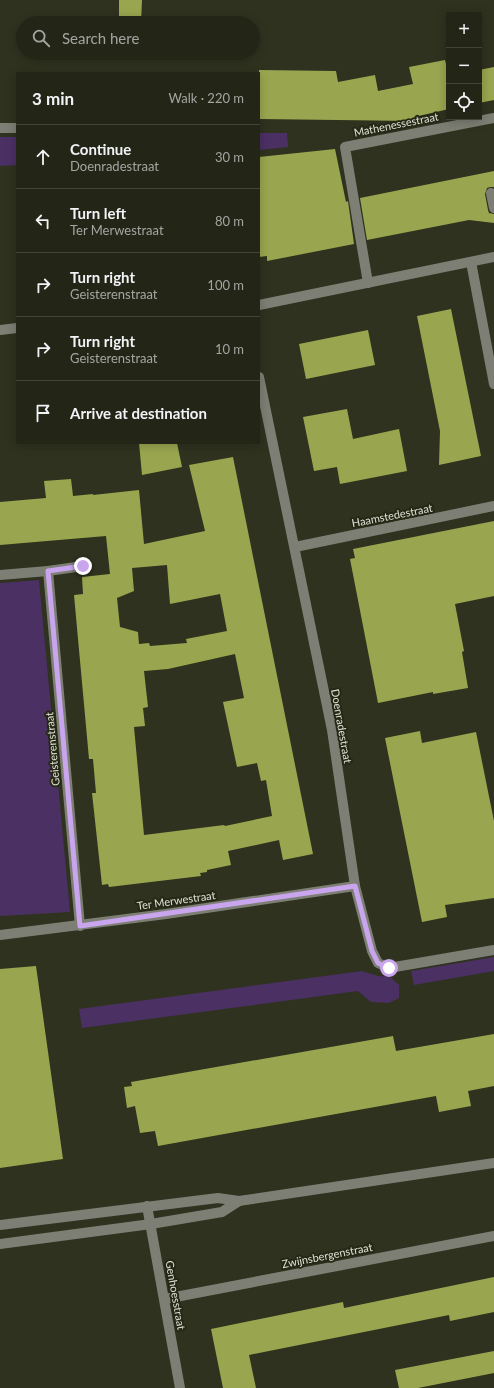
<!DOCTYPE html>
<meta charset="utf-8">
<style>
:root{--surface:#232617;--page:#2f3224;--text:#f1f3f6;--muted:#a3a5a1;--line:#404336}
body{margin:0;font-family:Lato,sans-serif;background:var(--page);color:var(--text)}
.controls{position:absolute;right:12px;top:12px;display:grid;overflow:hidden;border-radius:0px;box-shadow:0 2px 10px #0003}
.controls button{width:36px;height:36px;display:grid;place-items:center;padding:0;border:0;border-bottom:1px solid var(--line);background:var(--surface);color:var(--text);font:20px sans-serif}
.stop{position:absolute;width:12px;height:12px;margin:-9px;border:3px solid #c9a5ee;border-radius:50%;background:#fff}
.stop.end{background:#c9a5ee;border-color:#fff;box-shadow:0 1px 4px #0008}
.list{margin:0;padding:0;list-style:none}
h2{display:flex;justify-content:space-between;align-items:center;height:52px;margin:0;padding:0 16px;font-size:17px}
h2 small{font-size:13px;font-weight:400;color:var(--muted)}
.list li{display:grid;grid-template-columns:26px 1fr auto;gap:12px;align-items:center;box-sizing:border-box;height:64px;padding:0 16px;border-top:1px solid var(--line)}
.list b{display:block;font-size:15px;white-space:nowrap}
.list p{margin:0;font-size:13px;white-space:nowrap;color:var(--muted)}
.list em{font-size:13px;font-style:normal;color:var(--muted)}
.icon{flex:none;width:22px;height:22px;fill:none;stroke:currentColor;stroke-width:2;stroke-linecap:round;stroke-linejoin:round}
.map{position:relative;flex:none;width:494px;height:1388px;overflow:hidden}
.search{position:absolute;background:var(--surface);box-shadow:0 2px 10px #0003;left:16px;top:16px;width:244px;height:44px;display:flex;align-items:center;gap:10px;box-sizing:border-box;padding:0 14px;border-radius:22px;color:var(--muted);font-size:15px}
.panel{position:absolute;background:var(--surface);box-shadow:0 2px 10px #0003;left:16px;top:72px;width:244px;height:372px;border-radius:0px}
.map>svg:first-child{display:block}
.green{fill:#4b3064}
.building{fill:#9aa64f;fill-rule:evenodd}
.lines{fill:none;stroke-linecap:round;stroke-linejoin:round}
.minor{stroke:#7d7f75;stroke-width:10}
.route{stroke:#c9a5ee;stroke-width:5}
.labels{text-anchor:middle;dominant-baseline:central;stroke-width:4;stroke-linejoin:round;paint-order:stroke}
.street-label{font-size:11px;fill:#dfe2d6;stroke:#252815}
</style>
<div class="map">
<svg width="494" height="1388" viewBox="0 0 494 1388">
<rect width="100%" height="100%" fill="#2f321f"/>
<g class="green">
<polygon points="259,133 287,133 288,147 259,150"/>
<polygon points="0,137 17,137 17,165 0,166"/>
<polygon points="39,580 70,912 0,916 0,583"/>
<polygon points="494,957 494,971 414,985 411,971"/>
<polygon points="362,971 378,976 390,977 399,985 399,998 389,1003 371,1002 358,991 82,1028 79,1009"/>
</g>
<g class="building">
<polygon points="119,0 142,0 141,23 119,23"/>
<polygon points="445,60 449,76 449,109 414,117 415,121 259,119 259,70 336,71 338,82 375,75 378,91 413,84 409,67"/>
<polygon points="494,67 494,100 479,103 479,70"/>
<polygon points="335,149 346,202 348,201 354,244 267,261 267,256 259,257 259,157"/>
<polygon points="494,171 494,187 490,187 487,188 485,194 488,210 489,213 494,214 494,223 469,220 367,240 360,198"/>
<polygon points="451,309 481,456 439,465 440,431 417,316"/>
<polygon points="368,330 375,365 306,379 299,344"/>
<polygon points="347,409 353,439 399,429 407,471 340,484 337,467 314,471 303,417"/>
<polygon points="139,443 177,443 182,467 142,475"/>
<path d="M 233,457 L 313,854 L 283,860 L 279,840 L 228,851 L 231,865 L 207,870 L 207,872 L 200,873 L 201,876 L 109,887 L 108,884 L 102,885 L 92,793 L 96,793 L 93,759 L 89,759 L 74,595 L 83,594 L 82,577 L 110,574 L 106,536 L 0,545 L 0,502 L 46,498 L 44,481 L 71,479 L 73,496 L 93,494 L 93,495 L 139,490 L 144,544 L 205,531 L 189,465 ZM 167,565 L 170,604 L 220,594 L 227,631 L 186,639 L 187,643 L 150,646 L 149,643 L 139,644 L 138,632 L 120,627 L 117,598 L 134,591 L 132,568 ZM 235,654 L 244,698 L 223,702 L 237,767 L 257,763 L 261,781 L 266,780 L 272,816 L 225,826 L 224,825 L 144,835 L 134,727 L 145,726 L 143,708 L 148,707 L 144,671 L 168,669 Z"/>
<polygon points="494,521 494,596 455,604 464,651 462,652 468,688 433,694 433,692 378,703 350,559 355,558 353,549"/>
<polygon points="420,731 422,743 476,732 494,821 494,898 445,905 447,917 422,922 385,738"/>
<polygon points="36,966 63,1159 0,1168 0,969"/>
<polygon points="494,1034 494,1086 468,1091 471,1106 439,1112 436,1096 158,1146 155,1131 140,1133 135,1106 127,1108 124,1087 132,1086 131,1082 393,1036 396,1051"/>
<polygon points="494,1277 494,1312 450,1321 449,1315 249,1355 256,1388 223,1388 211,1329 343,1302 344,1308"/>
<polygon points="494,1351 494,1373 418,1388 399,1388 395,1370"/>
</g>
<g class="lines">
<g class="minor">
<polyline points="0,128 17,128"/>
<polyline points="491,193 494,208"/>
<polyline points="471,262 494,384"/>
<polyline points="368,283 345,147 494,118"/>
<polyline points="259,305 494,257"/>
<polyline points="0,330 17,328"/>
<polyline points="259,377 332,730 355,886 372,951 378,963 389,968 494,950"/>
<polyline points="295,547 494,506"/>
<polyline points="48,571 83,566"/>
<polyline points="0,575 48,571 80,926"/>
<polyline points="0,935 166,914 355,886"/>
<polyline points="147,1206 180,1388"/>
<polyline points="0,1225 218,1198 239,1201 494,1163"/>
<polyline points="0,1244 151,1224 222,1212 239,1201"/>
<polyline points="165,1299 494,1236"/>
</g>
</g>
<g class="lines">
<polyline class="route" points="83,566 48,571 80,926 355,886 372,951 378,963 389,968"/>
</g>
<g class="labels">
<g class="street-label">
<text transform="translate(396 124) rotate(-11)">Mathenessestraat</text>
<text transform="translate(392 515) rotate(-11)">Haamstedestraat</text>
<text transform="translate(342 726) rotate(80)">Doenradestraat</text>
<text transform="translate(52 749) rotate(-95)">Geisterenstraat</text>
<text transform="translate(176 900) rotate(-8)">Ter Merwestraat</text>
<text transform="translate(327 1255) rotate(-11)">Zwijnsbergenstraat</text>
<text transform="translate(176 1295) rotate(80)">Genhoesstraat</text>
</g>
</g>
</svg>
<div class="controls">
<button>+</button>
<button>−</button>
<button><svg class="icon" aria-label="locate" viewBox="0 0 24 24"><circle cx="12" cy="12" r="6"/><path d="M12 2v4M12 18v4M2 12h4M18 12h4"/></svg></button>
</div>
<div class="stop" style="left:389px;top:968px"></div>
<div class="stop end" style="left:83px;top:566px"></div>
<div class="search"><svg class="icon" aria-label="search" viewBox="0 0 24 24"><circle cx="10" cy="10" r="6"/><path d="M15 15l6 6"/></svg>Search here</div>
<section class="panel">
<h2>3 min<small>Walk · 220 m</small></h2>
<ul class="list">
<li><svg class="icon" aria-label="ahead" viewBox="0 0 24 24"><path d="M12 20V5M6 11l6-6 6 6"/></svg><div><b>Continue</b><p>Doenradestraat</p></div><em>30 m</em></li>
<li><svg class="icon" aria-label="left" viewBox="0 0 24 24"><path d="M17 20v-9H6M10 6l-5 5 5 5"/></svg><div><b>Turn left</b><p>Ter Merwestraat</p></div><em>80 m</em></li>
<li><svg class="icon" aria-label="right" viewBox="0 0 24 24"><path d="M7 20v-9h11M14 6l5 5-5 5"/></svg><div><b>Turn right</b><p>Geisterenstraat</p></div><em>100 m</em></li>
<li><svg class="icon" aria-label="right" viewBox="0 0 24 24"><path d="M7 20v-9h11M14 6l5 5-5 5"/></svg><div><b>Turn right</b><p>Geisterenstraat</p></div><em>10 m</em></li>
<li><svg class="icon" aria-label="arrive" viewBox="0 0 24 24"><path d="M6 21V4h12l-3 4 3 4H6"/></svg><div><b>Arrive at destination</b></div></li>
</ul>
</section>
</div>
